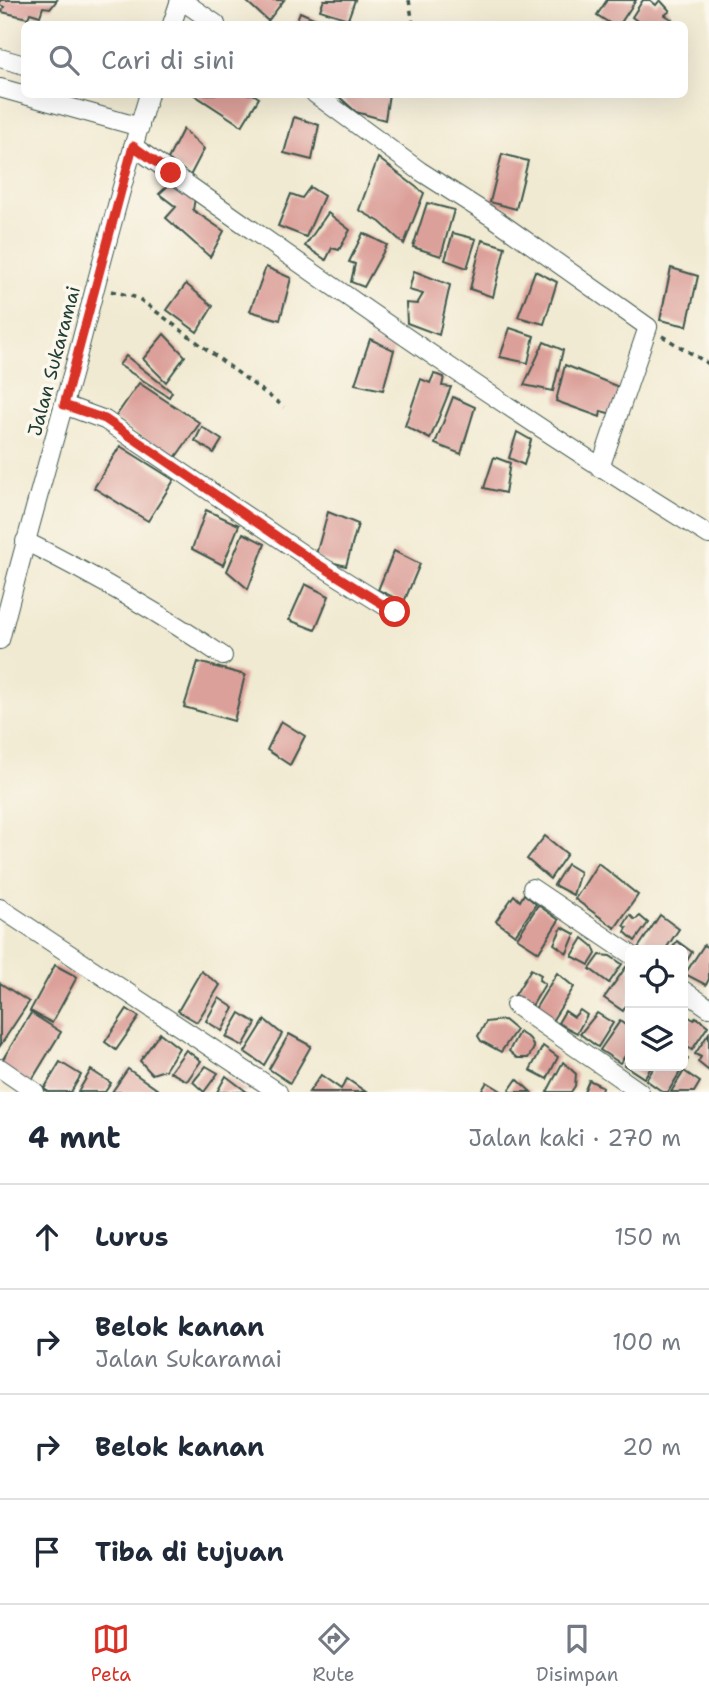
<!DOCTYPE html>
<html lang="id">
<meta charset="utf-8">
<style>
:root{--surface:#fff;--page:#f2f2f3;--text:#1f2937;--muted:#747a83;--line:#e0e1e3;--accent:#d93025}
body{margin:0;font-family:"Shantell Sans",sans-serif;background:var(--page);color:var(--text)}
.controls{position:absolute;right:21px;bottom:21px;display:grid;overflow:hidden;border-radius:10px;box-shadow:0 7px 28px #0002}
.controls button{width:63px;height:63px;display:grid;place-items:center;padding:0;border:0;border-bottom:2px solid var(--line);background:var(--surface);color:var(--text);font:35px sans-serif}
.stop{position:absolute;width:21px;height:21px;margin:-16px;border:5px solid #d93025;border-radius:50%;background:#fff}
.stop.end{background:#d93025;border-color:#fff;box-shadow:0 2px 7px #0008}
.list{margin:0;padding:0;list-style:none}
h2{display:flex;justify-content:space-between;align-items:center;height:91px;margin:0;padding:0 28px;font-size:30px}
h2 small{font-size:23px;font-weight:400;color:var(--muted)}
.list li{display:grid;grid-template-columns:46px 1fr auto;gap:21px;align-items:center;box-sizing:border-box;height:105px;padding:0 28px;border-top:2px solid var(--line)}
.list b{display:block;font-size:26px;white-space:nowrap}
.list p{margin:0;font-size:23px;white-space:nowrap;color:var(--muted)}
.list em{font-size:23px;font-style:normal;color:var(--muted)}
.icon{flex:none;width:38px;height:38px;fill:none;stroke:currentColor;stroke-width:2;stroke-linecap:round;stroke-linejoin:round}
.map{position:relative;flex:none;width:709px;height:1092px;overflow:hidden}
.search{position:absolute;background:var(--surface);box-shadow:0 7px 28px #0002;left:21px;right:21px;top:21px;height:77px;display:flex;align-items:center;gap:18px;box-sizing:border-box;padding:0 24px;border-radius:10px;color:var(--muted);font-size:26px}
.sheet{height:511px;background:var(--surface)}
nav{display:flex;justify-content:space-around;align-items:center;box-sizing:border-box;height:98px;border-top:2px solid var(--line);background:var(--surface);font-size:19px;color:var(--muted)}
nav a{display:grid;justify-items:center;gap:4px}
nav .on{color:var(--accent)}
.map>svg:first-child{display:block}
.building{fill:#dca09a}
.lines{fill:none;stroke-linecap:round;stroke-linejoin:round}
.minor-casing{stroke:#3e574c;stroke-width:20}
.path{stroke:#3e574c;stroke-width:3.5;stroke-dasharray:5 5;stroke-linecap:butt}
.minor{stroke:#fff;stroke-width:18}
.route{stroke:#d93025;stroke-width:9}
.labels{text-anchor:middle;dominant-baseline:central;stroke-width:7;stroke-linejoin:round;paint-order:stroke}
.street-label{font-size:19px;fill:#1f3d34;stroke:#fbf7ec}
</style>
<div class="map">
<svg width="709" height="1092" viewBox="0 0 709 1092">
<rect width="100%" height="100%" fill="#fbf7ec"/>
<filter id="ink" filterUnits="userSpaceOnUse"><feTurbulence type="fractalNoise" baseFrequency=".0143" numOctaves="2"/><feDisplacementMap in="SourceGraphic" scale="14" xChannelSelector="R" yChannelSelector="G"/><feConvolveMatrix kernelMatrix="1 2 1 2 8 2 1 2 1" color-interpolation-filters="sRGB"/></filter>
<filter id="wash" filterUnits="userSpaceOnUse"><feTurbulence type="fractalNoise" baseFrequency=".00686" numOctaves="4" result="noise"/><feDisplacementMap in="SourceGraphic" scale="28" xChannelSelector="R" yChannelSelector="G"/><feGaussianBlur stdDeviation="1.57" result="paint"/><feColorMatrix in="noise" values="0 0 0 0 0 0 0 0 0 0 0 0 0 0 0 0 0 1.4 0 .05"/><feComposite in="paint" operator="in"/></filter>
<g filter="url(#wash)">
<rect width="100%" height="100%" fill="#f1ead2"/>
<g id="blocks">
<g class="building">
<polygon points="0,0 57,0 51,8 43,7 40,16 30,13 28,18 2,12 4,7 0,5"/>
<polygon points="245,0 284,0 268,21"/>
<polygon points="324,0 355,0 348,19 320,10"/>
<polygon points="607,0 636,0 620,24 611,24 597,15"/>
<polygon points="643,0 650,0 656,5 660,0 670,11 665,15 673,20 669,24 641,24 632,17"/>
<polygon points="300,12 327,24 295,24"/>
<polygon points="193,94 253,94 259,98 242,126"/>
<polygon points="336,94 389,94 385,120 356,112"/>
<polygon points="294,117 319,125 312,160 284,153"/>
<polygon points="183,129 204,149 190,176 168,159"/>
<polygon points="502,154 528,161 516,209 490,202"/>
<polygon points="378,158 424,193 404,244 380,222 359,210"/>
<polygon points="171,183 195,198 193,210 224,231 210,257 166,218 176,207 159,194"/>
<polygon points="310,187 324,196 306,237 278,226 291,194 302,198"/>
<polygon points="427,203 454,210 441,256 413,247"/>
<polygon points="328,213 350,230 339,250 332,248 326,260 305,246"/>
<polygon points="363,233 387,245 364,287 351,282 355,264 349,262"/>
<polygon points="453,233 476,239 467,268 445,260"/>
<polygon points="482,240 505,247 493,297 470,289"/>
<polygon points="266,267 291,278 280,320 250,311"/>
<polygon points="671,268 698,276 687,326 660,320"/>
<polygon points="414,271 450,285 439,335 407,323 406,303 417,304 423,294 409,290"/>
<polygon points="535,271 557,282 544,324 518,317"/>
<polygon points="186,284 213,306 197,332 167,310"/>
<polygon points="510,328 534,336 528,363 500,357"/>
<polygon points="164,334 185,356 166,382 143,359"/>
<polygon points="370,339 394,350 383,390 355,384"/>
<polygon points="544,342 563,350 553,391 524,385"/>
<polygon points="126,356 172,392 169,397 119,365"/>
<polygon points="565,365 619,387 612,414 601,411 600,417 556,401"/>
<polygon points="434,374 444,377 442,386 451,387 430,439 405,426 421,379 430,383"/>
<polygon points="139,383 200,423 175,458 114,419"/>
<polygon points="453,397 475,407 461,454 435,444"/>
<polygon points="202,427 222,440 214,453 195,441"/>
<polygon points="517,432 531,440 524,465 509,458"/>
<polygon points="120,446 174,480 148,521 94,488"/>
<polygon points="494,457 510,463 505,493 484,488"/>
<polygon points="206,510 239,525 223,565 192,549"/>
<polygon points="328,512 358,524 346,566 315,558"/>
<polygon points="243,533 265,544 248,589 227,571"/>
<polygon points="394,551 420,564 404,602 378,590"/>
<polygon points="305,584 329,596 315,630 289,620"/>
<polygon points="198,662 245,675 234,721 184,707"/>
<polygon points="281,721 305,736 290,765 267,750"/>
<polygon points="545,836 567,854 550,879 527,859"/>
<polygon points="598,863 638,895 615,928 575,899"/>
<polygon points="567,864 580,872 573,895 554,885"/>
<polygon points="524,894 536,904 515,935 496,921 514,895 520,901"/>
<polygon points="538,905 559,920 539,952 517,938"/>
<polygon points="630,915 635,920 640,916 648,923 635,941 625,932 627,928 624,925"/>
<polygon points="660,915 679,929 665,950 642,950 638,948"/>
<polygon points="562,927 575,934 567,953 554,944"/>
<polygon points="583,938 593,946 596,954 589,965 572,956"/>
<polygon points="677,941 692,952 683,968 683,950 671,950"/>
<polygon points="704,945 709,949 709,979 706,985 685,974"/>
<polygon points="600,955 610,956 622,964 609,983 590,969"/>
<polygon points="55,965 77,977 52,1023 30,1011"/>
<polygon points="626,967 630,970 630,999 623,1011 604,998"/>
<polygon points="531,969 541,975 539,980 545,984 532,1006 515,995"/>
<polygon points="201,971 220,985 197,1022 178,1011"/>
<polygon points="557,973 574,987 552,1021 535,1009"/>
<polygon points="0,983 29,1002 0,1046"/>
<polygon points="219,998 234,1008 222,1031 206,1021"/>
<polygon points="127,1009 139,1017 116,1050 105,1042"/>
<polygon points="580,1010 587,1015 577,1033 558,1023 565,1011 574,1017"/>
<polygon points="31,1013 61,1032 30,1083 0,1064"/>
<polygon points="240,1013 256,1023 243,1046 226,1037"/>
<polygon points="597,1013 613,1023 598,1047 580,1034"/>
<polygon points="689,1017 694,1020 696,1017 708,1026 692,1050 686,1046 688,1042 683,1038 683,1025"/>
<polygon points="265,1020 282,1034 264,1065 245,1052"/>
<polygon points="504,1020 516,1030 501,1052 481,1041 478,1036 486,1022"/>
<polygon points="620,1021 630,1029 630,1049 620,1063 600,1050"/>
<polygon points="519,1032 530,1039 534,1048 528,1058 517,1058 509,1051"/>
<polygon points="160,1033 179,1048 165,1070 152,1074 140,1061"/>
<polygon points="709,1033 709,1071 698,1062 701,1057 695,1054"/>
<polygon points="289,1034 311,1046 290,1083 269,1069"/>
<polygon points="543,1046 558,1057 547,1079 530,1070"/>
<polygon points="186,1050 201,1061 187,1081 170,1072"/>
<polygon points="630,1055 630,1066 652,1066 644,1078 624,1065"/>
<polygon points="683,1056 688,1059 668,1092 663,1092 646,1080 655,1066 683,1066"/>
<polygon points="60,1062 81,1075 71,1092 49,1092 44,1089"/>
<polygon points="563,1062 576,1074 575,1086 571,1092 547,1092"/>
<polygon points="206,1066 218,1073 204,1092 193,1082"/>
<polygon points="128,1069 158,1090 156,1092 112,1092"/>
<polygon points="91,1070 111,1083 105,1092 78,1092"/>
<polygon points="684,1071 700,1082 694,1092 671,1092"/>
<polygon points="321,1075 341,1089 347,1079 366,1092 309,1092"/>
<polygon points="226,1076 247,1092 217,1092"/>
<polygon points="517,1079 531,1092 508,1092"/>
<polygon points="589,1080 603,1087 600,1092 584,1092"/>
<polygon points="487,1082 503,1092 481,1092"/>
</g>
</g>
</g>
<g filter="url(#ink)">
<use href="#blocks" fill-opacity="0" stroke="#3e574c" stroke-width="2"/>
<g class="lines">
<g class="minor-casing">
<g id="minor">
<polyline points="181,0 216,24"/>
<polyline points="172,24 180,0"/>
<polyline points="0,58 24,65"/>
<polyline points="0,88 140,127"/>
<polyline points="315,94 420,171 498,221 648,327 600,468"/>
<path d="M 133,146 C 322,279 511,414 709,535"/>
<polyline points="64,405 105,420 310,559 395,612"/>
<path d="M 25,541 C 93,575 160,613 223,656"/>
<path d="M 0,640 C 24,545 51,451 77,357 C 100,269 122,181 149,94"/>
<polyline points="532,888 630,954"/>
<polyline points="0,908 278,1092"/>
<polyline points="683,990 709,1008"/>
<polyline points="515,1005 640,1092"/>
<polyline points="0,1068 35,1092"/>
</g>
</g>
<g class="path">
<polyline points="409,0 413,24"/>
<polyline points="111,291 138,298 284,407"/>
<polyline points="662,336 709,364"/>
</g>
<use href="#minor" class="minor"/>
</g>
</g>
<g class="lines" filter="url(#ink)">
<polyline class="route" points="171,173 133,146 64,405 105,419 310,559 395,612"/>
</g>
<g class="labels">
<g class="street-label">
<text transform="translate(54 361) rotate(-75)">Jalan Sukaramai</text>
</g>
</g>
</svg>
<div class="controls">
<button><svg class="icon" aria-label="locate" viewBox="0 0 24 24"><circle cx="12" cy="12" r="6"/><path d="M12 2v4M12 18v4M2 12h4M18 12h4"/></svg></button>
<button><svg class="icon" aria-label="layers" viewBox="0 0 24 24"><path d="M12 4l9 5-9 5-9-5zM3 14l9 5 9-5"/></svg></button>
</div>
<div class="stop" style="left:395px;top:612px"></div>
<div class="stop end" style="left:171px;top:173px"></div>
<div class="search"><svg class="icon" aria-label="search" viewBox="0 0 24 24"><circle cx="10" cy="10" r="6"/><path d="M15 15l6 6"/></svg>Cari di sini</div>
</div>
<section class="sheet">
<h2>4 mnt<small>Jalan kaki · 270 m</small></h2>
<ul class="list">
<li><svg class="icon" aria-label="ahead" viewBox="0 0 24 24"><path d="M12 20V5M6 11l6-6 6 6"/></svg><div><b>Lurus</b></div><em>150 m</em></li>
<li><svg class="icon" aria-label="right" viewBox="0 0 24 24"><path d="M7 20v-9h11M14 6l5 5-5 5"/></svg><div><b>Belok kanan</b><p>Jalan Sukaramai</p></div><em>100 m</em></li>
<li><svg class="icon" aria-label="right" viewBox="0 0 24 24"><path d="M7 20v-9h11M14 6l5 5-5 5"/></svg><div><b>Belok kanan</b></div><em>20 m</em></li>
<li><svg class="icon" aria-label="arrive" viewBox="0 0 24 24"><path d="M6 21V4h12l-3 4 3 4H6"/></svg><div><b>Tiba di tujuan</b></div></li>
</ul>
</section>
<nav>
<a class="on"><svg class="icon" aria-label="map" viewBox="0 0 24 24"><path d="M3 6l6-2 6 2 6-2v14l-6 2-6-2-6 2zM9 4v14M15 6v14"/></svg>Peta</a>
<a><svg class="icon" aria-label="directions" viewBox="0 0 24 24"><path d="M12 3l9 9-9 9-9-9zM9 14v-3h6M13 9l2 2-2 2"/></svg>Rute</a>
<a><svg class="icon" aria-label="saved" viewBox="0 0 24 24"><path d="M7 4h10v16l-5-4-5 4z"/></svg>Disimpan</a>
</nav>
